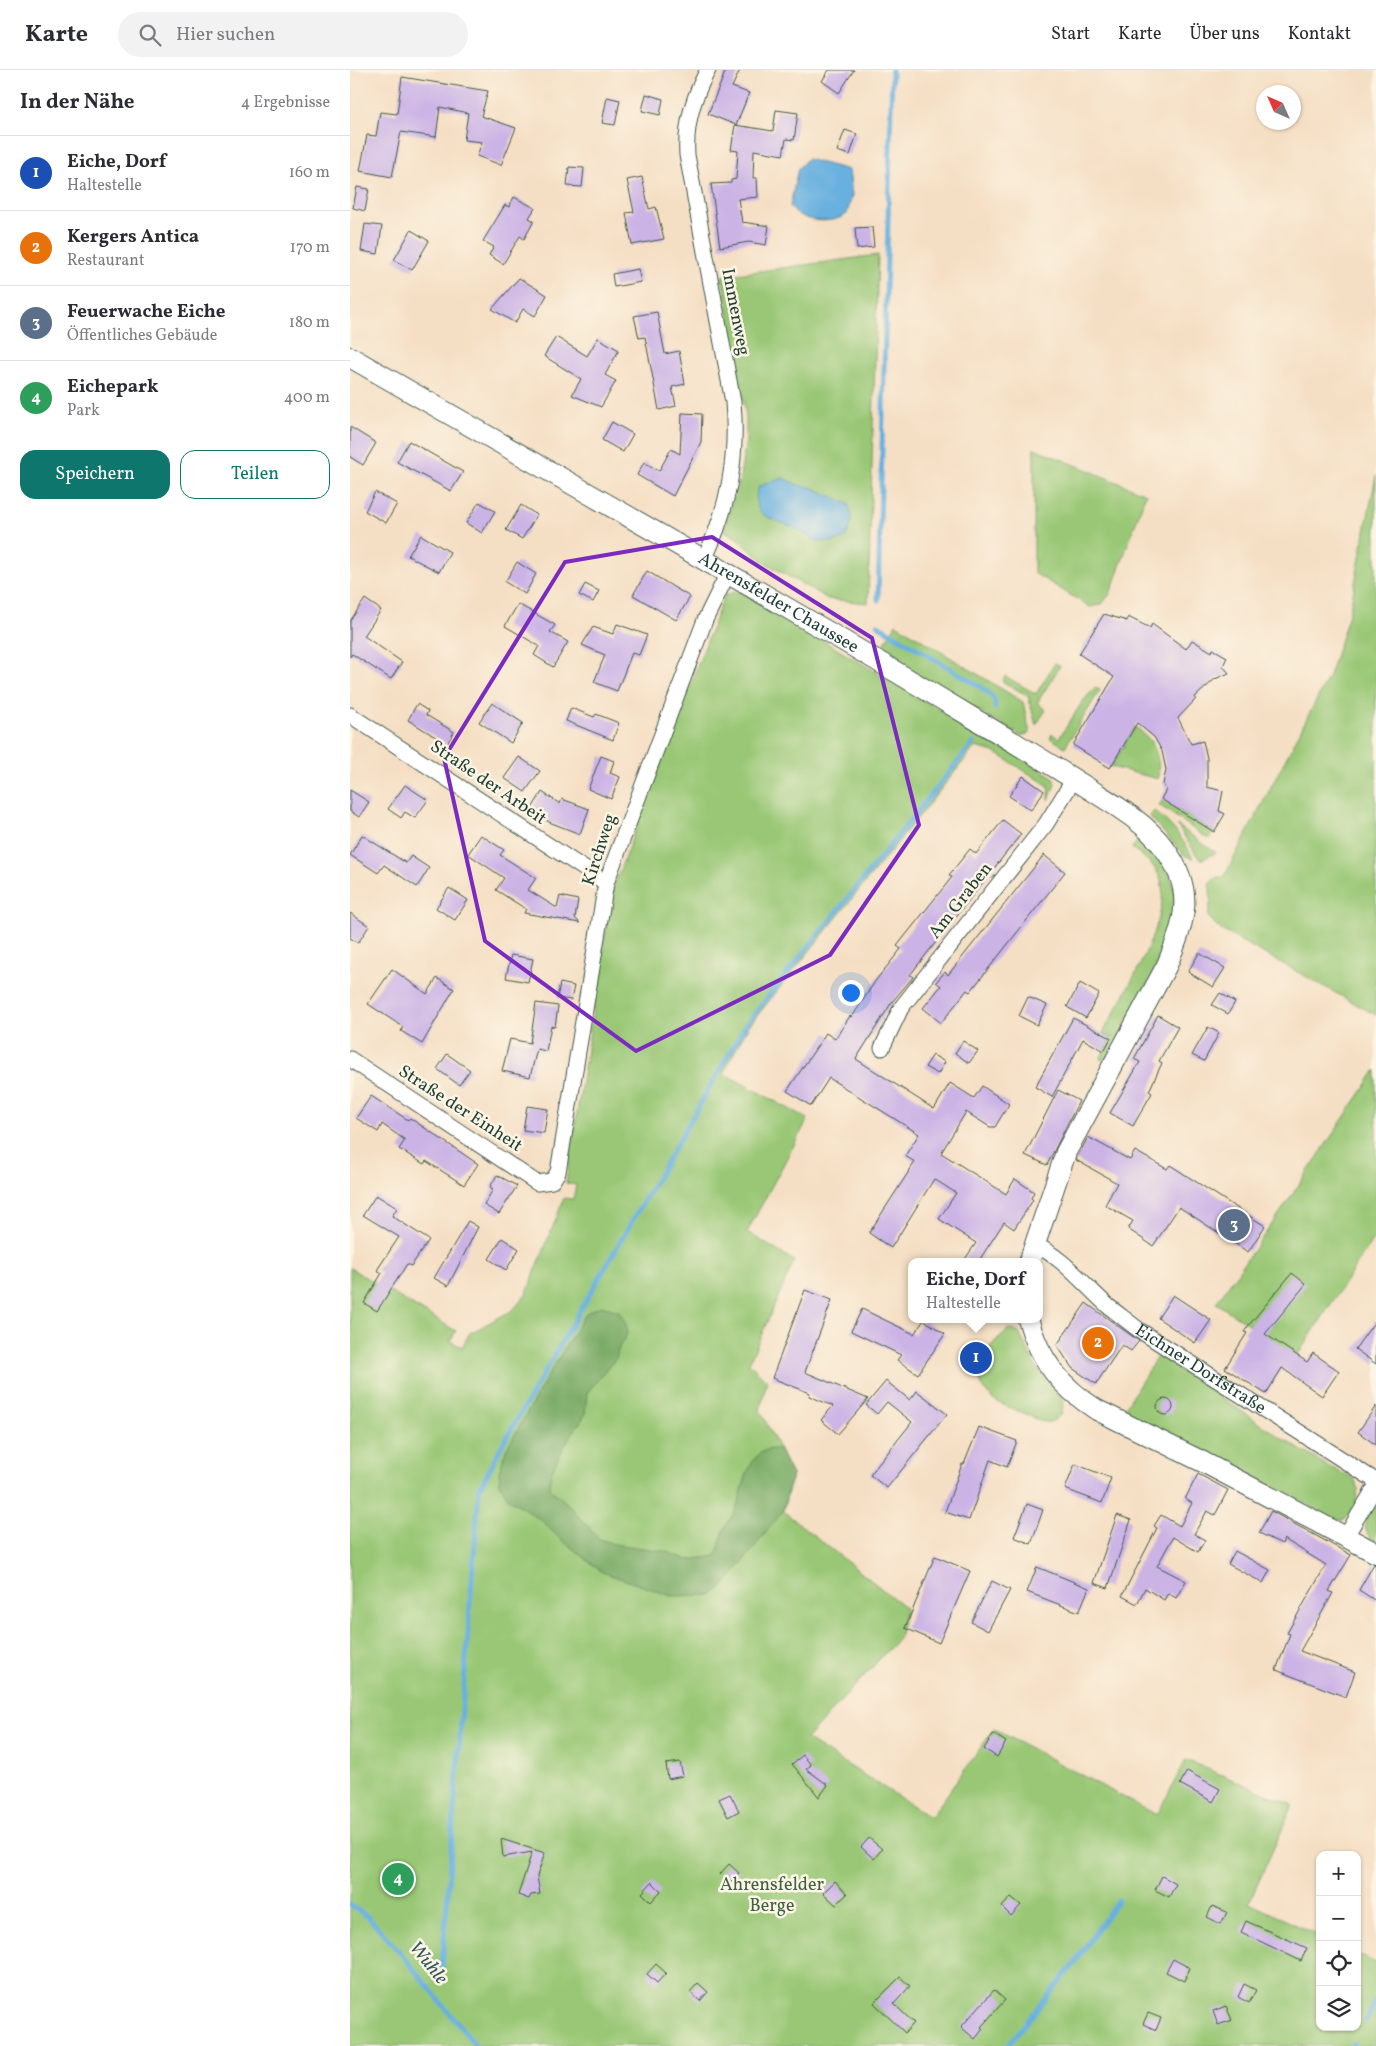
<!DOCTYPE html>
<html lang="de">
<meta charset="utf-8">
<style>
:root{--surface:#fff;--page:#f2f2f3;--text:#2b2b33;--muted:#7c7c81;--line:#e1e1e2;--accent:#0f766e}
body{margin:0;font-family:Vollkorn,serif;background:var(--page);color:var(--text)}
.controls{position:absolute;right:15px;bottom:15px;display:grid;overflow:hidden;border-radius:10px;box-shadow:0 1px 4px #0004}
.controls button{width:45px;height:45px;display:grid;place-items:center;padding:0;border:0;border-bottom:1px solid var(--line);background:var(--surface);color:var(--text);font:25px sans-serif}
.compass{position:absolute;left:906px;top:15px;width:45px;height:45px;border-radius:50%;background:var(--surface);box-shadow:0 1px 4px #0004;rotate:315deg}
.you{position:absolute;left:500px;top:922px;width:18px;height:18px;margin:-12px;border:4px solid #fff;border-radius:50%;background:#1a73e8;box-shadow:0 0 0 8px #1a73e833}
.badge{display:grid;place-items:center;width:32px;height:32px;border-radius:50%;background:var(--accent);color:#fff;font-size:16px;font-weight:700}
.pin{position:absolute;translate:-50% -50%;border:2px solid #fff;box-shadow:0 1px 5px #0006}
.popup{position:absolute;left:558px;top:1188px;width:135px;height:65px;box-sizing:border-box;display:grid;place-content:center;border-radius:10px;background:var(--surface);filter:drop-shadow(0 1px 4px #0005);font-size:16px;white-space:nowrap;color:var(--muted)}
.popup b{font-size:19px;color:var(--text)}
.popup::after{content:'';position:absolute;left:50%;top:100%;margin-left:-10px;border:10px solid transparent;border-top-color:var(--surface)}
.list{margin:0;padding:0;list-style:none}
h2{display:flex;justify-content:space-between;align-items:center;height:65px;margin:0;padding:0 20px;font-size:21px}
h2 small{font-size:16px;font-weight:400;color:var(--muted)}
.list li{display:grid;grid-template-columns:32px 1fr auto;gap:15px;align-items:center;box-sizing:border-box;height:75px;padding:0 20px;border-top:1px solid var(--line)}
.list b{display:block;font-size:19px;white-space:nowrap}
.list p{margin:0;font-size:16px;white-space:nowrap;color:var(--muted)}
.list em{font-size:16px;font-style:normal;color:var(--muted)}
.actions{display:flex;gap:10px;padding:15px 20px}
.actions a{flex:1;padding:11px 0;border:1px solid var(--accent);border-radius:15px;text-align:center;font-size:18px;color:var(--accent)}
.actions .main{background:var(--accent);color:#fff}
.icon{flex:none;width:28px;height:28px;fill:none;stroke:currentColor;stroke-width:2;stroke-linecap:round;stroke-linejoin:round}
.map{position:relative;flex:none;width:1026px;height:1976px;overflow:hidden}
header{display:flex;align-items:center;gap:30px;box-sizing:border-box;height:70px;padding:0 25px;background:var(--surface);border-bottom:1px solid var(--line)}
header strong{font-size:24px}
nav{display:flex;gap:28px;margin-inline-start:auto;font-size:18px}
.search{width:350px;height:45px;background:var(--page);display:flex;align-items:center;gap:12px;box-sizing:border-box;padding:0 18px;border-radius:28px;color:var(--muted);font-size:19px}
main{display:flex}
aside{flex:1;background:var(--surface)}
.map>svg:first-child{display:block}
.green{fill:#99c775;stroke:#5c8254}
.forest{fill:#7aac66;stroke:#4c744d}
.water{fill:#68b0df;stroke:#44768a}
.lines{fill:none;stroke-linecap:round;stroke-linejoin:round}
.stream{stroke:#68b0df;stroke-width:5}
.building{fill:#cbb3e6}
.minor-casing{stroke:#3f554a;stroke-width:17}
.secondary-casing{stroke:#3f554a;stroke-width:22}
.minor{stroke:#fff;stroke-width:15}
.secondary{stroke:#fff;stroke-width:20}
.marked{fill:none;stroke:#7b2cbf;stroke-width:4;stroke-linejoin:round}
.labels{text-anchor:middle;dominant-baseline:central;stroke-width:5;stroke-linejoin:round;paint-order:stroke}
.street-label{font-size:18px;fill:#1f3d34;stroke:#fcf5e5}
.park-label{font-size:18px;fill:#3e6044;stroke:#fcf5e5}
.water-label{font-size:19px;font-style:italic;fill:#315a5f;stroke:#fcf5e5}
</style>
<header>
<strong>Karte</strong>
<div class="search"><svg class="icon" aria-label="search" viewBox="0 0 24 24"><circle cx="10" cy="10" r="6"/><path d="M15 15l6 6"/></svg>Hier suchen</div>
<nav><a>Start</a><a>Karte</a><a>Über uns</a><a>Kontakt</a></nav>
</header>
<main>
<aside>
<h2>In der Nähe<small>4 Ergebnisse</small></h2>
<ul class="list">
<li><span class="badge" style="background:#1a4fb4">1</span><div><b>Eiche, Dorf</b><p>Haltestelle</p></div><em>160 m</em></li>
<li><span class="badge" style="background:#e8710a">2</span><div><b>Kergers Antica</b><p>Restaurant</p></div><em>170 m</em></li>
<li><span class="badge" style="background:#5c6f8a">3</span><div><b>Feuerwache Eiche</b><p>Öffentliches Gebäude</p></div><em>180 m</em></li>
<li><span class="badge" style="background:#2e9e5b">4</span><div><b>Eichepark</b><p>Park</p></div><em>400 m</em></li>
</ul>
<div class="actions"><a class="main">Speichern</a><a>Teilen</a></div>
</aside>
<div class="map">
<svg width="1026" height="1976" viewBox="0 0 1026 1976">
<rect width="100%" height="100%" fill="#fcf5e5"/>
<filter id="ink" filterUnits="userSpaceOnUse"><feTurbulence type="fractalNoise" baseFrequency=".02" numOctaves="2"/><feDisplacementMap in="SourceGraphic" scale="10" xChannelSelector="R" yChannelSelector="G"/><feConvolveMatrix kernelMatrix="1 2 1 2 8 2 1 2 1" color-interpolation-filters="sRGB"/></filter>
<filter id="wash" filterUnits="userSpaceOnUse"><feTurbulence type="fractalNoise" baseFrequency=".0096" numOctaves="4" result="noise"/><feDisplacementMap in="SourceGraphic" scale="20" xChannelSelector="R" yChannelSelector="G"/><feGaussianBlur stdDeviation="1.12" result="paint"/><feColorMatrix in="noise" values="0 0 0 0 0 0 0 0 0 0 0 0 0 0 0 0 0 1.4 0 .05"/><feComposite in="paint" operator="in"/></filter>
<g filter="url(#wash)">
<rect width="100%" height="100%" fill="#f5dfc4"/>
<g class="green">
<polygon points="528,185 518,533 478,529 412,491 386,467 373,460 386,419 388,418 389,413 396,371 396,346 372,206"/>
<polygon points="684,378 796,424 760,524 751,535 740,537 684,503"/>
<polygon points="1026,405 1026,945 871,860 858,847 861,829 859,813 867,807 874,807 979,606 999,544"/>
<polygon points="384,522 391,522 703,707 705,714 699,730 699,716 644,682 625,677 398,957 373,1003 458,1049 397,1162 444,1191 399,1293 417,1311 410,1340 442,1405 433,1441 556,1538 549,1568 456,1669 581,1747 644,1659 807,1745 836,1690 943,1735 899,1833 970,1866 970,1957 1007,1957 1007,1884 1026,1893 1026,1976 0,1976 0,1198 106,1261 100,1271 112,1277 120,1263 163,1240 176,1225 214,1128 223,1129 226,1115 216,1113 262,821 374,526"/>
<polygon points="546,554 673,632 680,663 671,666 529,583"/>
<polygon points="705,593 710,596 687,633 696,640 686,655 678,626 652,611 655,606 686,624"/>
<polygon points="745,618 750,620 715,677 700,668 702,664 709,668 733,631"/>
<path d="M 785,657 C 804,669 811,686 808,709 L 761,697 Z"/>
<polygon points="813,730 864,762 858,769 809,735"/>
<path d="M 804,741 C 821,753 835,771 843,789 L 834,785 L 800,747 Z"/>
<polygon points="827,755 866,783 850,790"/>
<path d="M 791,766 C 804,781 821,800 824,821 C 829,872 779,946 755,990 L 750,989 L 761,968 L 753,963 C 771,929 827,842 809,805 C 804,794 791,785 782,778 Z"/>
<polygon points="1026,1000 1026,1165 947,1286 866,1233 932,1140"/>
<path d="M 659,1259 L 669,1263 L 686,1297 L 711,1326 L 713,1333 L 712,1343 C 708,1347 705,1351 699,1352 C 692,1354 681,1346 674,1343 C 662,1339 645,1333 637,1323 C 616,1299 641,1273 659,1259 Z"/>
<polygon points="808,1285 936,1371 980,1397 1003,1408 1008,1418 1006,1432 1000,1444 993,1450 985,1450 904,1406 773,1341"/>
<path d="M 1026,1428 L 1026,1473 C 1008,1460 1016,1444 1026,1428 Z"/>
</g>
<path class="forest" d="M 251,1236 L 269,1241 C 288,1270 268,1266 267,1287 L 237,1323 L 235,1345 L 214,1376 L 201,1403 L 200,1419 L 219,1435 L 249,1469 L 264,1474 L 314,1481 L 339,1490 L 366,1486 C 369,1478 371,1468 374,1460 C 377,1453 383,1447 386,1439 C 395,1418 396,1375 429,1379 L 442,1405 L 433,1441 L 373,1517 L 361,1525 L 321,1526 L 252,1502 L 208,1467 L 191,1450 L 158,1428 L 150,1414 L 149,1402 L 156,1380 L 203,1297 L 236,1243 Z"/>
<g class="water">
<path d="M 457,89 L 499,100 L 502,125 L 497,144 C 482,155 451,153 440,136 L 448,98 Z"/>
<path d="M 433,408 L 448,415 L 463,418 L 498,434 C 505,448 501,456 494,469 C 468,477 466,469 444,458 C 424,448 397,448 409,416 Z"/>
</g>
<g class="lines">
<g class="stream">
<polyline points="528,530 542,0"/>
<path d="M 528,555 L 632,618 C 639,624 647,628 645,638"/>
<polyline points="0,1835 17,1846 50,1882 126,1976"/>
<polyline points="92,1897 129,1420 150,1379 397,953 623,673"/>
<polyline points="1016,1951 1026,1931"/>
<polyline points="657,1976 723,1895 768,1830"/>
<polyline points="1001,1976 1004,1973"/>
</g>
</g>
<g id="blocks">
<g class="building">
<polygon points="376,0 390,0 382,17 399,23 386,55 358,44"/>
<polygon points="479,0 504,0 489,23 472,11"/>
<polygon points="52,7 138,21 131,46 166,58 151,95 127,86 132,72 114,70 118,43 90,37 86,67 51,62 42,107 10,101 17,65 26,66 30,42 47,44"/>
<polygon points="296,24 313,29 310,45 292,41"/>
<polygon points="257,27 270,30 265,55 252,53"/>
<polygon points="426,40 448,43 444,70 436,69 433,85 404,80 403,108 407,108 408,127 388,129 392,152 419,156 416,175 399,172 370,177 361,114 381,113 381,110 386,109 388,81 381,80 385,55 423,61"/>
<polygon points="495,60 507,64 500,85 487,81"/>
<polygon points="219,97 234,98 232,117 217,116"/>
<polygon points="292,107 299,139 306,137 314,169 282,175 276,143 284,142 277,110"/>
<polygon points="7,117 19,119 15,141 3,138"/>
<polygon points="164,127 185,138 179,148 184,151 174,169 170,166 153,194 139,185 144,177 133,171 155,135 159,137"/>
<polygon points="15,154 32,156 28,184 11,181"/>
<polygon points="522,157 524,177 507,179 505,158"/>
<polygon points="61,160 79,171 62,200 44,190"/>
<polygon points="288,199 291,212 264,217 262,204"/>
<polygon points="169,208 197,225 185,246 173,239 165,253 142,239"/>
<polygon points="307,242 315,284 329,281 335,314 322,317 326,336 309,340 295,267 289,268 284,246"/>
<polygon points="206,267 237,286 248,268 269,280 255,305 266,311 251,337 222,325 231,309 194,286"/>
<polygon points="332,343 352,344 351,372 323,426 287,405 294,392 309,401 321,379 330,384"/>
<polygon points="262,352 283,364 273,382 252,370"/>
<polygon points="0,357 26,373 13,395 0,387"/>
<polygon points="59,371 113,402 101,421 47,392"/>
<polygon points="25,422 47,434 36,453 15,441"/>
<polygon points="129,432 145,441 132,463 116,453"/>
<polygon points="171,435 187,445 172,469 156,460"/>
<polygon points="71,465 100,482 89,502 58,486"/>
<polygon points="167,492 186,504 175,524 155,512"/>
<polygon points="297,501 340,527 326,550 283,525"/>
<polygon points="235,514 249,521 243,532 229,525"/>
<polygon points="15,529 31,540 14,566 52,592 41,609 2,584 0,587 0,551"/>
<polygon points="168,534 205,555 200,562 218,572 203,597 184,585 189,576 155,556"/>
<polygon points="754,544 777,551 778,547 800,558 802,554 836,579 842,570 862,582 863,579 877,587 873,596 879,603 865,609 845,627 846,629 828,648 841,674 853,671 857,688 857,717 873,721 869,741 875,744 864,762 811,729 816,720 813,714 816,700 812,681 804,667 787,653 760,698 723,675 764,607 729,584"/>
<polygon points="267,554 297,565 289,585 282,583 267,621 244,612 255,585 232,575 243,557 263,564"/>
<polygon points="142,633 173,653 161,673 129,652"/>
<polygon points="67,634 78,641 76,645 104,662 97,674 58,650"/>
<polygon points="221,638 244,647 246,644 269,653 263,670 216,651"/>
<polygon points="251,686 264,691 260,703 270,707 261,729 238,719"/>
<polygon points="169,687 190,701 175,722 154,708"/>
<polygon points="673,706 694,721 681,740 659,726"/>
<polygon points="55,715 78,730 65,748 55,742 51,748 38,739"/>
<polygon points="0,720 19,732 9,747 0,741"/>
<polygon points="192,722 210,734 212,729 239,739 230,764 199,752 181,740"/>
<polygon points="653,750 671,764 560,905 563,907 542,932 506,989 584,1039 600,1013 624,1028 632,1016 659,1034 645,1057 640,1057 616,1042 591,1083 656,1124 665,1109 684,1122 681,1128 683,1130 664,1159 654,1152 628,1192 613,1192 626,1173 589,1149 606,1123 584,1109 541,1178 519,1163 565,1092 555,1086 569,1064 479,1008 461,1036 437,1021 476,963 485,969 500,946 502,947 526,910 551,879 547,876 602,807 599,805 620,779 626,784"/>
<polygon points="12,765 56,793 61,786 79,798 67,817 34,795 28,803 0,785"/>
<polygon points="131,765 154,780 150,785 186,808 178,820 207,838 210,826 228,830 225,848 230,853 174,843 176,839 146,820 154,808 118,784"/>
<polygon points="694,785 715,802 620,922 617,920 591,953 573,938 591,916 586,912 595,902 598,905"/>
<polygon points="99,818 118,830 105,850 86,838"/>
<polygon points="0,843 19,856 8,873 0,868"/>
<polygon points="849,883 875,898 863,917 838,902"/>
<polygon points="161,885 183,889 178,912 156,908"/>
<polygon points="42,899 77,924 87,908 104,919 72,974 51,961 53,957 18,934"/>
<polygon points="210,913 224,916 221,930 207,928"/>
<polygon points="730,913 749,924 736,948 717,937"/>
<polygon points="870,923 885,932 878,944 862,935"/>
<polygon points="678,927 697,935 687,955 669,946"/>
<polygon points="186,933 208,936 205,957 201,956 196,981 187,979 180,1007 152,1001 160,969 180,973"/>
<polygon points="808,945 828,957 809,991 812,993 799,1021 802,1023 783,1056 760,1043 790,992 784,989"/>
<polygon points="723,948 761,968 754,981 733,969 702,1027 685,1017"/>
<polygon points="858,957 869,963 854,991 842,985"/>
<polygon points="613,971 628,981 619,993 605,983"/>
<polygon points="97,984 120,1000 109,1015 87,999"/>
<polygon points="583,985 595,992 588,1004 575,997"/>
<polygon points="708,1020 729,1031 697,1095 675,1085"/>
<polygon points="21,1026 58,1050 60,1048 128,1094 114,1115 76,1091 74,1094 49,1079 55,1070 32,1054 28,1062 6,1048"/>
<polygon points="177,1036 198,1039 194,1063 173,1060"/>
<polygon points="738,1067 780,1090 785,1081 817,1099 820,1095 915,1156 898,1182 829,1137 803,1176 778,1159 783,1151 755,1135 767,1113 726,1090"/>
<polygon points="147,1105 167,1116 149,1144 134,1135 143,1119 140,1117"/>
<polygon points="26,1125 47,1138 42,1146 79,1170 61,1196 57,1194 27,1241 14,1233 32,1203 27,1200 49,1167 13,1145"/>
<polygon points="118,1151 128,1157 98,1216 84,1208"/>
<polygon points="152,1168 169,1179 156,1200 139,1189"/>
<polygon points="942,1203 956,1214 915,1264 957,1292 963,1283 989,1301 972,1326 932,1298 916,1324 875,1298 897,1263 894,1262 899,1255"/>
<polygon points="455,1220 482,1230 455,1302 518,1329 488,1364 471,1350 483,1336 459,1326 460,1323 422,1308"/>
<polygon points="823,1225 861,1250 845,1273 808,1248"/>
<polygon points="736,1233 789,1271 781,1281 772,1275 746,1314 722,1298 707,1275"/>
<polygon points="512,1239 564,1264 574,1250 595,1264 568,1304 547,1290 551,1285 501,1261"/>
<polygon points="1026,1250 1026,1294 1005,1279"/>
<polygon points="536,1311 560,1330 567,1321 597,1344 537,1418 520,1405 562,1352 537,1332 527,1344 516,1335"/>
<circle cx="815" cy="1337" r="8"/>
<polygon points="1026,1336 1026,1375 1008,1362"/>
<polygon points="629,1357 667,1371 657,1397 640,1390 619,1450 595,1442 612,1394 614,1394"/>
<polygon points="725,1394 761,1408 752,1433 715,1419"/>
<polygon points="848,1404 878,1420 865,1445 857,1441 844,1464 855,1470 848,1482 823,1467 807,1496 836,1511 826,1528 818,1523 814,1530 795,1518 787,1534 772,1526 807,1458 804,1456 811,1445 830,1456 842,1433 835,1429"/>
<polygon points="677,1434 693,1440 681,1474 664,1467"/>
<polygon points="921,1441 1001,1485 979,1521 983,1523 950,1581 1005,1602 996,1627 926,1600 940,1564 937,1563 976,1495 934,1469 932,1474 909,1463"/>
<polygon points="767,1445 781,1450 758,1518 744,1513"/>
<polygon points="885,1481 920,1500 913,1513 878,1494"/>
<polygon points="585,1486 620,1501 589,1573 555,1558"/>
<polygon points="1024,1494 1026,1495 1026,1531 1009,1520"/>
<polygon points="687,1497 739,1518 729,1542 677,1522"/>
<polygon points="642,1511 660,1520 638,1561 621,1552"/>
<polygon points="643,1664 656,1672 647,1687 634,1679"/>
<polygon points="453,1685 461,1695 456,1699 478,1715 469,1727 442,1694"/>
<polygon points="330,1692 333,1706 318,1709 316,1694"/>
<polygon points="837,1701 870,1719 863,1732 830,1714"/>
<polygon points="380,1724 389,1741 378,1747 369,1729"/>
<polygon points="519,1768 532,1779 524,1789 511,1777"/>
<polygon points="151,1769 195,1783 187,1806 190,1824 181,1825 179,1829 168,1825 182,1782 153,1787"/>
<polygon points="379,1794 389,1803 379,1813 370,1804"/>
<polygon points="812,1806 826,1814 819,1827 805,1820"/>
<polygon points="485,1811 497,1824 486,1835 473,1823"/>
<polygon points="302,1812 311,1821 301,1832 292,1823"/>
<polygon points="661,1827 671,1835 661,1846 652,1837"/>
<polygon points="862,1836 877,1842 871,1854 857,1847"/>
<polygon points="896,1851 957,1878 951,1891 891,1862"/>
<polygon points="823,1889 840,1898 834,1911 816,1902"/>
<polygon points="306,1894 316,1903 307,1913 297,1904"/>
<polygon points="550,1907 560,1916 544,1934 564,1953 555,1963 524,1933"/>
<polygon points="348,1913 358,1922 350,1931 340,1922"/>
<polygon points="894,1914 906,1920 899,1933 888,1927"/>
<polygon points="644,1920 655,1930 631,1957 633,1959 625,1969 611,1957"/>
<polygon points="876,1936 882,1950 868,1955 863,1941"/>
<polygon points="798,1943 811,1948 806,1960 793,1954"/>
</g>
</g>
</g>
<g filter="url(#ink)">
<use href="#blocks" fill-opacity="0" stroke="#3f554a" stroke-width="1"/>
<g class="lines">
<g class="minor-casing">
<g id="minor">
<path d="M 354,490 C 378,439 388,389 383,332 L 337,85 C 335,55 343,27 358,0"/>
<polyline points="0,645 256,813"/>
<polyline points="532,978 551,938 696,754 724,709"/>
<polyline points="0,989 187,1113 202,1111 208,1102 256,813 355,550 377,505"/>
<path id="s1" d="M 684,1174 C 715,1189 733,1214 758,1236 C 768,1244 779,1252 789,1260 L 1026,1411"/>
<polyline points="996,1466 1026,1416"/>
</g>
</g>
<g class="secondary-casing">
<g id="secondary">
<path id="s2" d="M 0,287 C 208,407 418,524 623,648 C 662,671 700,694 738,718 C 766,736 795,752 814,778 C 846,820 835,851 817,895 L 716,1082 L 679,1192"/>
<path d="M 678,1249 C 690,1291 711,1317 747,1340 L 853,1392 L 1026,1483"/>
</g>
</g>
<use href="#minor" class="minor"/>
<use href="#secondary" class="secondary"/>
</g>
</g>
<path class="marked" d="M 362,467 L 522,568 L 569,755 L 480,885 L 286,981 L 135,871 L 94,688 L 215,492 Z"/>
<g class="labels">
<g class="street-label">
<text transform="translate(385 242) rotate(79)">Immenweg</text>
<text stroke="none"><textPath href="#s2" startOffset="494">Ahrensfelder Chaussee</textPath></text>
<text transform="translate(138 713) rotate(34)">Straße der Arbeit</text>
<text transform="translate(250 780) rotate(-72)">Kirchweg</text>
<text transform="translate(611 831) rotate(-52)">Am Graben</text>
<text transform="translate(110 1039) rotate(33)">Straße der Einheit</text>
<text stroke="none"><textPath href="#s1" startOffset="209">Eichner Dorfstraße</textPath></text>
</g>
<g class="park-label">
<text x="422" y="1815">Ahrensfelder<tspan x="422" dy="21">Berge</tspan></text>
</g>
<g class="water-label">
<text transform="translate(78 1893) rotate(51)">Wuhle</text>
</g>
</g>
</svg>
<div class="controls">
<button>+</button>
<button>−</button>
<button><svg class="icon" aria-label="locate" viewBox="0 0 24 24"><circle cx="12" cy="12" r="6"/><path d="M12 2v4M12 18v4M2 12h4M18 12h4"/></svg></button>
<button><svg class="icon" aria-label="layers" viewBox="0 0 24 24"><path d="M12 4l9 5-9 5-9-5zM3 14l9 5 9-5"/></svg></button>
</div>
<svg class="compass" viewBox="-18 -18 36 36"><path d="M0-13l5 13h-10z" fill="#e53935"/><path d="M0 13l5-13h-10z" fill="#7c7c81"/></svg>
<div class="you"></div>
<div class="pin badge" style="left:626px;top:1288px;background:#1a4fb4">1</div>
<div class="popup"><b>Eiche, Dorf</b>Haltestelle</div>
<div class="pin badge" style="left:748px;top:1273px;background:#e8710a">2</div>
<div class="pin badge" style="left:884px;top:1155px;background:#5c6f8a">3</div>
<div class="pin badge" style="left:48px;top:1809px;background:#2e9e5b">4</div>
</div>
</main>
